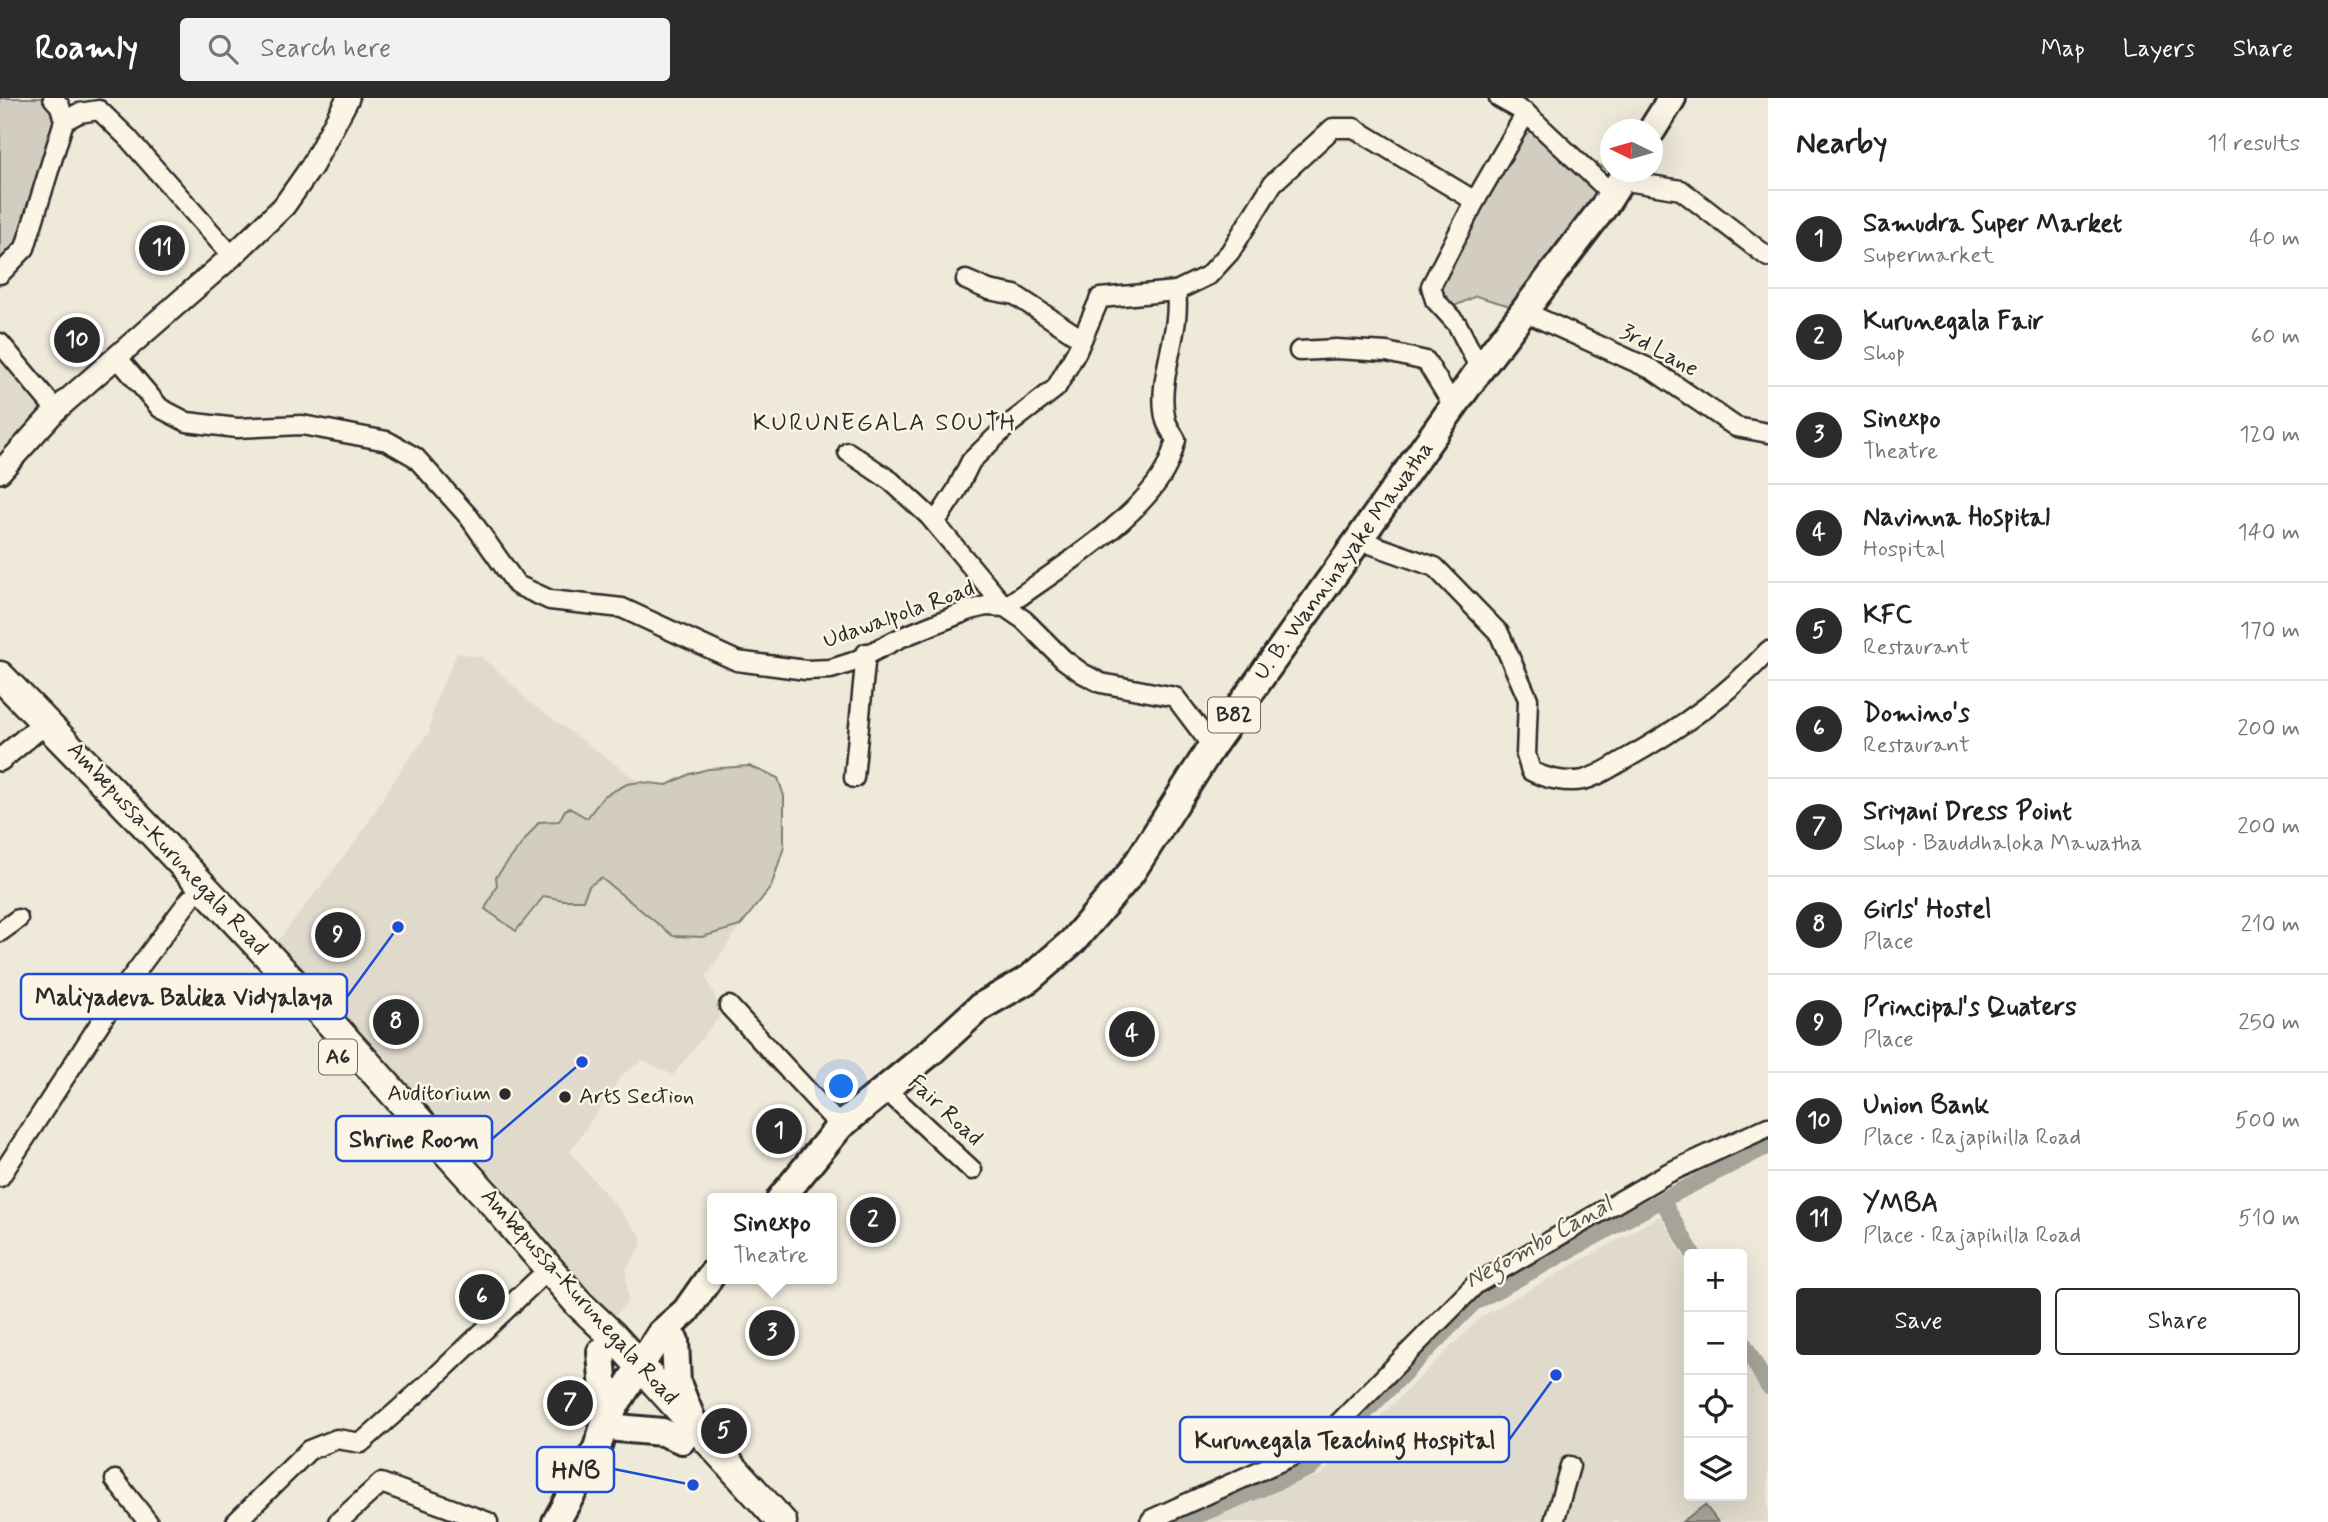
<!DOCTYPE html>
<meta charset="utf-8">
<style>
:root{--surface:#fff;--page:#f2f2f2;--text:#222;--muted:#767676;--line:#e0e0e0;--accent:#2b2b2b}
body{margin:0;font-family:Mynerve,sans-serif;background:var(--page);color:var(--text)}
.controls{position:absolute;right:21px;bottom:21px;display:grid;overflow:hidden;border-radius:7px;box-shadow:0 7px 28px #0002}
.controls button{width:63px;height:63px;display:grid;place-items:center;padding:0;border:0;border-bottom:2px solid var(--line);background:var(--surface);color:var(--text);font:35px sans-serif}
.compass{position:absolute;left:1600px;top:21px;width:63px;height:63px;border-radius:50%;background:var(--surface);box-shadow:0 7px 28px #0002;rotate:275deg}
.you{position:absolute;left:842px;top:989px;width:24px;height:24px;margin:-18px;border:5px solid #fff;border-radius:50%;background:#1a73e8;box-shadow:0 0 0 10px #1a73e833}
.badge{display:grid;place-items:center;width:46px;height:46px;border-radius:50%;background:var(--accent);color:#fff;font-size:23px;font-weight:700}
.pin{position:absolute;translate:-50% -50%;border:4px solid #fff;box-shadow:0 2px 7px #0006}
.popup{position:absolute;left:707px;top:1095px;width:130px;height:91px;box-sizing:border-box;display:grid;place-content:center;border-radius:7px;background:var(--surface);filter:drop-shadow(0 2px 5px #0005);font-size:23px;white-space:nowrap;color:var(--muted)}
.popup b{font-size:26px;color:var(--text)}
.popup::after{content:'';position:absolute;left:50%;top:100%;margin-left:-14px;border:14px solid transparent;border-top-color:var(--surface)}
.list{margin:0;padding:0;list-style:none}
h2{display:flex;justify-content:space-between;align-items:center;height:91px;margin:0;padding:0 28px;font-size:30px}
h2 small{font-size:23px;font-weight:400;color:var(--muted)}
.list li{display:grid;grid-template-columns:46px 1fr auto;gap:21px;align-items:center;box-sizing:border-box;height:98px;padding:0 28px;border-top:2px solid var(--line)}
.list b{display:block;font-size:26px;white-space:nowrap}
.list p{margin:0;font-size:23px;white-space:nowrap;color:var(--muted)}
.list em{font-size:23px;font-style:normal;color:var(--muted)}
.actions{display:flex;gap:14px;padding:21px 28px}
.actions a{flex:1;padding:16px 0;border:2px solid var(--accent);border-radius:7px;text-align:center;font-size:24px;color:var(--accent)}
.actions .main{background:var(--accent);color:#fff}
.icon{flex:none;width:38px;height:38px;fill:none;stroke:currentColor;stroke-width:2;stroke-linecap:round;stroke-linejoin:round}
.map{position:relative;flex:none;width:1768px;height:1424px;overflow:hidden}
header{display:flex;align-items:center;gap:42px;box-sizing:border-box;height:98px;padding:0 35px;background:var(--accent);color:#fff}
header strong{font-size:33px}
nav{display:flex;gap:38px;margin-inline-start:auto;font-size:24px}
.search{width:490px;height:63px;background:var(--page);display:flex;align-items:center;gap:18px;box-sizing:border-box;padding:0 24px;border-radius:7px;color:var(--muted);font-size:26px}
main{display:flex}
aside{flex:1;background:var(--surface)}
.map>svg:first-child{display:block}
.built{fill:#e0dacc}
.green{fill:#d2cdc0;stroke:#7e7c76;stroke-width:2}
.water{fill:#a6a399;stroke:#75736d;stroke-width:2}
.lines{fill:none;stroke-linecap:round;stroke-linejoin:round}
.canal{stroke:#a6a399;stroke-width:16}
.minor-casing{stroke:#2b2b2b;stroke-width:23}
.tertiary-casing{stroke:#2b2b2b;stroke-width:26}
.primary-casing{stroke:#2b2b2b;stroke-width:32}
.trunk-casing{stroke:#2b2b2b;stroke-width:33}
.minor{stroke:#fcf5e5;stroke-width:18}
.tertiary{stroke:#fcf5e5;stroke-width:21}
.primary{stroke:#fcf5e5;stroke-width:26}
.trunk{stroke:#fcf5e5;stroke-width:28}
.poi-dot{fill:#2b2b2b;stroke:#fcf5e5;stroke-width:2.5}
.labels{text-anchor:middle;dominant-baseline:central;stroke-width:5;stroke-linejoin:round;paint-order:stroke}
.shield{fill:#fcf5e5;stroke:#6a6863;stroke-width:2}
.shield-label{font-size:21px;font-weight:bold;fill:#2b2b2b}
.street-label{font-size:23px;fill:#2b2b2b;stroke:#fcf5e5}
.poi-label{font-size:23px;fill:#2b2b2b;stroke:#fcf5e5;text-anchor:end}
.neighbourhood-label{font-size:24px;letter-spacing:2px;fill:#2b2b2b;stroke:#fcf5e5}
.water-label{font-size:24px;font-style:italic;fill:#565552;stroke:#fcf5e5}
.leader{fill:none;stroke:#1d4ed8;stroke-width:2.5}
.callout-dot{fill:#1d4ed8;stroke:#fcf5e5;stroke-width:2.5}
.callout{fill:#fcf5e5;stroke:#1d4ed8;stroke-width:2.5}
.callout-label{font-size:24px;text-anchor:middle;font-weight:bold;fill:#2b2b2b}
</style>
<header>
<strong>Roamly</strong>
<div class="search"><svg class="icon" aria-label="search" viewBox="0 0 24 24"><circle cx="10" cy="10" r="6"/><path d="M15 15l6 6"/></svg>Search here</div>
<nav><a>Map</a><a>Layers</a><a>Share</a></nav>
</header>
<main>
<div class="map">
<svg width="1768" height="1424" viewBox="0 0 1768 1424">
<rect width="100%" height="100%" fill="#efe9da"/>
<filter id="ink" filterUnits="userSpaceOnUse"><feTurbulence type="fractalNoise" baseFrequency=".0143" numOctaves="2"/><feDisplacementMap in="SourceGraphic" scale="14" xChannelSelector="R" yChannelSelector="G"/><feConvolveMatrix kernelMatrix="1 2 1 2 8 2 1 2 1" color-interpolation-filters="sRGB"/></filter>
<g filter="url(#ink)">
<g class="built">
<polygon points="0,245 56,312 0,357"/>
<polygon points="457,555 481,559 506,580 529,604 640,684 627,686 604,698 587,720 565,712 559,723 544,723 497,787 488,804 544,797 563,802 601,780 636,807 702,839 740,828 706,879 717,903 719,919 673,977 643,962 622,977 570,1054 641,1138 641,1148 626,1172 628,1203 611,1223 319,901 277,844 356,743 406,664 429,635 435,604"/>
<polygon points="1660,1118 1689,1167 1689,1398 1742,1398 1742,1255 1768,1299 1768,1424 1188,1424 1233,1405 1321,1377 1481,1219"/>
</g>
<g class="green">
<polygon points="0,0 53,0 60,8 34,126 0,176"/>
<polygon points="1531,27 1618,78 1521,211 1476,198 1455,208 1443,202 1437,184 1505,64"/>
<polygon points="749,668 778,680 784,698 784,749 771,789 740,828 702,839 673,838 601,780 589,788 583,802 563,802 544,798 516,833 485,811 497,787 496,779 539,724 559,723 565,712 569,710 587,720 604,698 627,686 640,684 667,687 690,676 708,671"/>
</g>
<polygon class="water" points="1705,1407 1718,1424 1682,1424"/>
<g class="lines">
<g class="canal">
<polyline points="1662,1102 1693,1156"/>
<polyline points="1742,1242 1768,1289"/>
<polyline points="1183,1424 1311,1370 1474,1205 1662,1102 1768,1048"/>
</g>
<g class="minor-casing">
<g id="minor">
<polyline points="1499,0 1526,15 1612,96"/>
<polyline points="64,23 79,15 99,12 127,39 232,158"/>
<polyline points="1621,82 1681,92 1768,159"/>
<polyline points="0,176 25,150 64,23 60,8 53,0"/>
<polyline points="966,182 989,192 1015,197 1082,241"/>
<polyline points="1525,214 1653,272 1736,329 1768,335"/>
<polyline points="0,245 56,312"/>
<polyline points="1299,253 1336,251 1387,254 1426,263 1454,309"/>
<polyline points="116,258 160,310 187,324 237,330 302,327 387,343 415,359 469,419 517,487 550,502 622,510 737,563 806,572 831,571 853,564 900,540 967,513 986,508 1005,509 1024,522 1063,561 1082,575 1101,585 1175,599 1212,648"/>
<polyline points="1480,271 1457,226 1435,202 1431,188 1475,103 1526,15"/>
<path d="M 848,354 L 891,383 L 929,418 L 1005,509 C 1053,474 1141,421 1167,368 C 1171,360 1173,351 1176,342 C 1173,336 1168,329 1166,323 C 1155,282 1182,236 1176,193"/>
<polyline points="935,425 956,393 971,363 1007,328 1056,290 1077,253 1100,200 1176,193 1209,177 1230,154 1273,85 1333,30 1354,30 1475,103"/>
<path d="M 1359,442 L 1435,469 L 1499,535 L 1528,601 L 1526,657 L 1531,673 C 1546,681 1567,685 1583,682 C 1597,679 1610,670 1622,663 C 1675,634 1727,598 1768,553"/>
<polyline points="854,680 866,555"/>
<polyline points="0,834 18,821"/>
<polyline points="729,908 840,1028"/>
<polyline points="884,990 972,1072"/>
<polyline points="0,1079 117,899 190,801"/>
<polyline points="115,1382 148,1424"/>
<polyline points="236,1424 309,1352 337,1341 361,1345 431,1283 537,1182"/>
<polyline points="338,1424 381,1385 488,1424"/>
<polyline points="1150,1424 1152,1421 1317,1347 1476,1186 1668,1075 1768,1029"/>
<polyline points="1554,1424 1570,1368"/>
</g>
</g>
<g class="tertiary-casing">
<g id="tertiary">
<polyline points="0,374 56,312 232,158 284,108 312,68 348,0"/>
<polyline points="0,662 46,624"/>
</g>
</g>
<g class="primary-casing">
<g id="primary">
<polyline points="1652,32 1672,0"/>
<polyline points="781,1100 840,1028 932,953 980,909 1029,881 1073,843 1131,775 1212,648 1480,271 1605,107 1626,74"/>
<polyline points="675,1243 677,1285 692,1322"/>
<polyline points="601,1254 606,1322"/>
<polyline points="618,1330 662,1334 682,1342"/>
<polyline points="556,1424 597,1350 606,1322 661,1235 686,1213 712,1176"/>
</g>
</g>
<g class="trunk-casing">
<polyline id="trunk" points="0,578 151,733 306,898 495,1107 579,1206 613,1238 782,1424"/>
</g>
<use href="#minor" class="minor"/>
<use href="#tertiary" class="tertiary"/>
<use href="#primary" class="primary"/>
<use href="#trunk" class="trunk"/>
</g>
</g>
<g class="poi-dot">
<circle cx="505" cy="996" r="7"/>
<circle cx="565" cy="999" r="7"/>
</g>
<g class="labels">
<g class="shield">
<rect x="1208" y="599.5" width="52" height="35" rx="5"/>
<rect x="319" y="941.5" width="38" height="35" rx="5"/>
</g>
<g class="shield-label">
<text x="1234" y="617">B82</text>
<text x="338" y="959">A6</text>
</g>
<g class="street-label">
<text transform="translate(1659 253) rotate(29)">3rd Lane</text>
<text transform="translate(1344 463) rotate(-54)">U. B. Wanninayake Mawatha</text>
<text transform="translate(899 517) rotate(-20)">Udawalpola Road</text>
<text transform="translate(167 751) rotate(47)">Ambepussa-Kurunegala Road</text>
<text transform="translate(945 1013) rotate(43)">Fair Road</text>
<text transform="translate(579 1199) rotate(48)">Ambepussa-Kurunegala Road</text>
</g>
<g class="poi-label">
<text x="491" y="996">Auditorium</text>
<text x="579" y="999" text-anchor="start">Arts Section</text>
</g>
<g class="neighbourhood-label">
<text x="885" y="325">KURUNEGALA SOUTH</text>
</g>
<g class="water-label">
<text transform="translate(1539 1145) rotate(-29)">Negombo Canal</text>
</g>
</g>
<path class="leader" d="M398 829L347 899M582 964L492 1041M1556 1277L1509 1342M693 1387L614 1371"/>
<g class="callout-dot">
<circle cx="398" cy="829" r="7"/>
<circle cx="582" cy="964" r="7"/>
<circle cx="1556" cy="1277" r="7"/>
<circle cx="693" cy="1387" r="7"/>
</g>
<g class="callout">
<rect x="21" y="876" width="326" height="45" rx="7"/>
<rect x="336" y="1018" width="156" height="45" rx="7"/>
<rect x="1180" y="1319" width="329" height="45" rx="7"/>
<rect x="537" y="1349" width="77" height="45" rx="7"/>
</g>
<g class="callout-label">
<text x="184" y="907">Maliyadeva Balika Vidyalaya</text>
<text x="414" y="1049">Shrine Room</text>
<text x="1345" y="1350">Kurunegala Teaching Hospital</text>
<text x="576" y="1380">HNB</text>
</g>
</svg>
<div class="controls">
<button>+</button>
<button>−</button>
<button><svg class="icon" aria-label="locate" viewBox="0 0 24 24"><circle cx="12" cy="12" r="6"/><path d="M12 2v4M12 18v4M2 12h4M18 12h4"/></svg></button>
<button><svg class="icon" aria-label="layers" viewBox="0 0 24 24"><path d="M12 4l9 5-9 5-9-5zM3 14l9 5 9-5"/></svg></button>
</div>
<svg class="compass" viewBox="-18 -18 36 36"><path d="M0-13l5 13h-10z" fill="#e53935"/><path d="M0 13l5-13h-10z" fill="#767676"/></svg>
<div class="you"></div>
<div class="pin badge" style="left:779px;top:1033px">1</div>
<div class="pin badge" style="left:873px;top:1122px">2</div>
<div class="pin badge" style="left:772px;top:1235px">3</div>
<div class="popup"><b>Sinexpo</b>Theatre</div>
<div class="pin badge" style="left:1132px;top:936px">4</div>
<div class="pin badge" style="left:724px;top:1333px">5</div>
<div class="pin badge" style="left:482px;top:1199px">6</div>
<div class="pin badge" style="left:570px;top:1305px">7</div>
<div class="pin badge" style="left:396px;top:924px">8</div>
<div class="pin badge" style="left:338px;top:837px">9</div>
<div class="pin badge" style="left:77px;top:242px">10</div>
<div class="pin badge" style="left:162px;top:150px">11</div>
</div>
<aside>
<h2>Nearby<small>11 results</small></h2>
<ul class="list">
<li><span class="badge">1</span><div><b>Samudra Super Market</b><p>Supermarket</p></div><em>40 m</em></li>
<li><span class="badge">2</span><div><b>Kurunegala Fair</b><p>Shop</p></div><em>60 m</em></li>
<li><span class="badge">3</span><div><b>Sinexpo</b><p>Theatre</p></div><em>120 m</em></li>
<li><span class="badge">4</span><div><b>Navinna Hospital</b><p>Hospital</p></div><em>140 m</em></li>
<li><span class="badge">5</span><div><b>KFC</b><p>Restaurant</p></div><em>170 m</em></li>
<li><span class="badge">6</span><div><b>Domino's</b><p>Restaurant</p></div><em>200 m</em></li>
<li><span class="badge">7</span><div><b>Sriyani Dress Point</b><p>Shop · Bauddhaloka Mawatha</p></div><em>200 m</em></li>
<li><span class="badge">8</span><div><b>Girls' Hostel</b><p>Place</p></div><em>210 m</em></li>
<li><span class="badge">9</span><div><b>Principal's Quaters</b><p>Place</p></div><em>250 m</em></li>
<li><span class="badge">10</span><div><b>Union Bank</b><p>Place · Rajapihilla Road</p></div><em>500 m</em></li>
<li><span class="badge">11</span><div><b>YMBA</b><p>Place · Rajapihilla Road</p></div><em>510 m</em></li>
</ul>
<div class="actions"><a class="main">Save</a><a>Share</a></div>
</aside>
</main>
